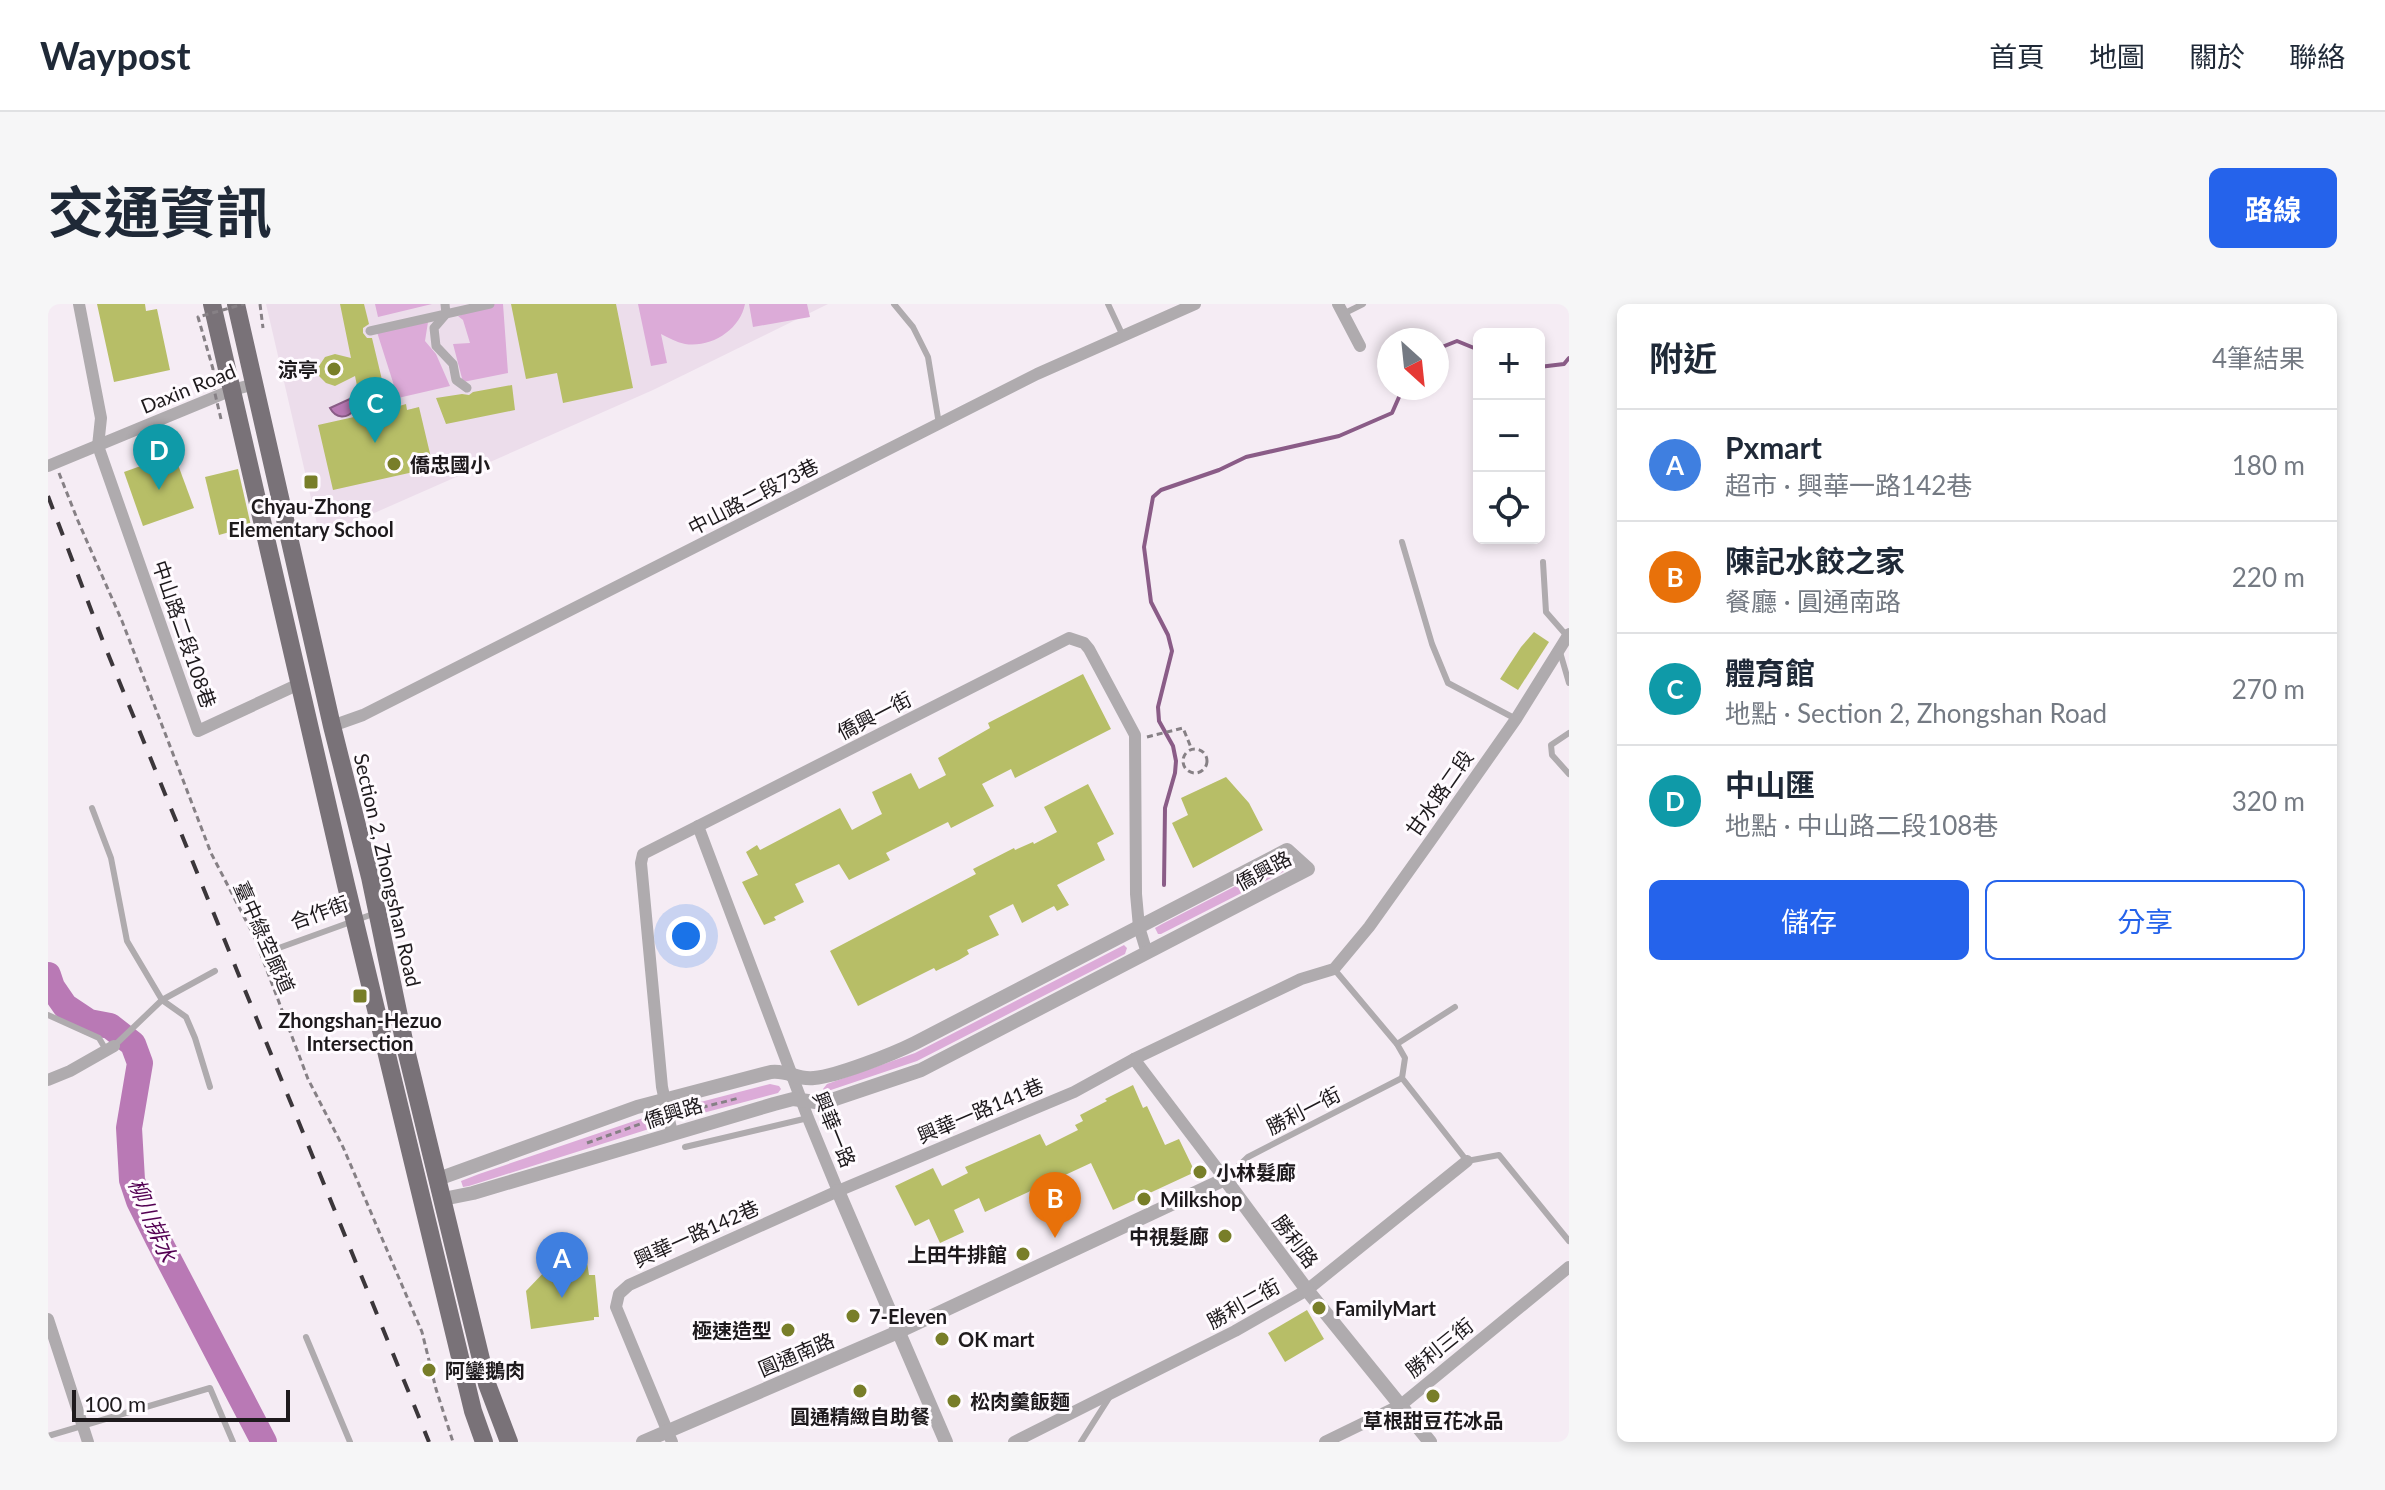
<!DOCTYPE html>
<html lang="zh-TW">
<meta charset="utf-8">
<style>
:root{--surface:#fff;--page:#f6f6f7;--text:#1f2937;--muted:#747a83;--line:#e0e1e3;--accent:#2563eb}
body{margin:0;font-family:Lato,"Noto Sans TC",sans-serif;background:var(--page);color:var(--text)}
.controls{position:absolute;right:24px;top:24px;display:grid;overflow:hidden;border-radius:12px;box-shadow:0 4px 12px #0003}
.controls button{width:72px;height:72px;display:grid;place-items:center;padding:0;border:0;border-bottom:2px solid var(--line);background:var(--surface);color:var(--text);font:40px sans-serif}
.compass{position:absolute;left:1329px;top:24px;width:72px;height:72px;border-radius:50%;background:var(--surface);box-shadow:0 4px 12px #0003;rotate:153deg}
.scale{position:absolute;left:24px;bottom:20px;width:218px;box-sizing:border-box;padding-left:8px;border:4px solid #1e1a1d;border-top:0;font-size:22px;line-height:28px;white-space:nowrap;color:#1e1a1d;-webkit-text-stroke:6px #fffbff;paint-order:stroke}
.you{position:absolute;left:638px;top:632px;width:28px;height:28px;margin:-20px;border:6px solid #fff;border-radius:50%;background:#1a73e8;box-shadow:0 0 0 12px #1a73e833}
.badge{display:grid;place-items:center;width:52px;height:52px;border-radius:50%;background:var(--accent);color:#fff;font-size:26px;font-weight:700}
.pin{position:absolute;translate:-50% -66px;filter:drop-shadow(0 2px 4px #0008)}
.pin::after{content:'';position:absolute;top:42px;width:28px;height:24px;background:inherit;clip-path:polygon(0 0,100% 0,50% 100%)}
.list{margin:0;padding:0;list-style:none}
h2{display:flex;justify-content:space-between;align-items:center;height:104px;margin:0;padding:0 32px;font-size:34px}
h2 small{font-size:26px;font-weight:400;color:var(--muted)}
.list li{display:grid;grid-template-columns:52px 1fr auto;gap:24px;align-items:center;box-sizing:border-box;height:112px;padding:0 32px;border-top:2px solid var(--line)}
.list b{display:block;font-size:30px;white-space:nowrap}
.list p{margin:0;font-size:26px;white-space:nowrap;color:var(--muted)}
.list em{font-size:26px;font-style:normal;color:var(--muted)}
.actions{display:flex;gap:16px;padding:24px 32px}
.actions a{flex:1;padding:18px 0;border:2px solid var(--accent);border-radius:12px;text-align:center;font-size:28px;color:var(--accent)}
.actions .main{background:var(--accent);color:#fff}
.icon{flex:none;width:44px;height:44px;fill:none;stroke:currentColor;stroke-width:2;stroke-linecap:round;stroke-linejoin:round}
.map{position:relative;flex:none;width:1521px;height:1138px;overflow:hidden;border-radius:12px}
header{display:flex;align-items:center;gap:48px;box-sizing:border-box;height:112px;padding:0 40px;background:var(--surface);border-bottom:2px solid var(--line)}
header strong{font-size:38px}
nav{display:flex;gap:44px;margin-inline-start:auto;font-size:28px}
.intro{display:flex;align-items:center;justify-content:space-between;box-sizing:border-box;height:192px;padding:0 48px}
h1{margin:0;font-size:56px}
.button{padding:20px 36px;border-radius:12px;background:var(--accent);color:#fff;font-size:28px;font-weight:700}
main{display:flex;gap:48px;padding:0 48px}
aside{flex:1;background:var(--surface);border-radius:12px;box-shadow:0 4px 12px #0003}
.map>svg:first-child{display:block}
.built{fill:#ecddeb}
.green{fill:#dcabd8}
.water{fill:#b979b5;stroke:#8a5c87;stroke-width:2}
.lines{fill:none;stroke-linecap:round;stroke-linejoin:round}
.stream{stroke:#8a5c87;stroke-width:4}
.river{stroke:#b979b5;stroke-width:26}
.building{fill:#b7be67}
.path{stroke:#868085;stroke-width:3;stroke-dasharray:6 4;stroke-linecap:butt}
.service{stroke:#afabae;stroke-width:6}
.pedestrian{stroke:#afabae;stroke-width:9}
.minor{stroke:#afabae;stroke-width:12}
.tertiary{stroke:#afabae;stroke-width:14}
.primary{stroke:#797278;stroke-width:18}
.rail{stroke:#3b363a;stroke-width:4;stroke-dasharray:14 14;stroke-linecap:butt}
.path-bridge{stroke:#868085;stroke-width:3;stroke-dasharray:6 4;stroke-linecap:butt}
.poi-dot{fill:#787e29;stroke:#fffbff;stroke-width:3}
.labels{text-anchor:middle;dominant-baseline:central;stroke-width:6;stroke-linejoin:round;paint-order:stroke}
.poi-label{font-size:20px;font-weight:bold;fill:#1e1a1d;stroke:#fffbff;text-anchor:start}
.street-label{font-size:20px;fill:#1e1a1d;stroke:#fffbff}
.water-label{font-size:22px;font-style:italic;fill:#530052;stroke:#fffbff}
</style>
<header>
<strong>Waypost</strong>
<nav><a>首頁</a><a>地圖</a><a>關於</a><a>聯絡</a></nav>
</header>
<div class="intro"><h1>交通資訊</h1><a class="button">路線</a></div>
<main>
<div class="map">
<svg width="1521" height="1138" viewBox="0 0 1521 1138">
<rect width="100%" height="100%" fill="#f5ecf4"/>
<polygon class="built" points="218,0 780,0 605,86 272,233"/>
<g class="green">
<polygon points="327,0 384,0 330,13"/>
<polygon points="445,0 455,0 460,69 415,78 405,40 422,39 415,16 410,12"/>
<path d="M 590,0 L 697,0 C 692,26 663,44 637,40 C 628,38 621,34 613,30 L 619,59 L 603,62 Z"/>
<polygon points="701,0 759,0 762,13 705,23"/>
<polygon points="380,18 377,37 388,50 402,82 350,94 328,25"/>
<polygon points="1232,559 1237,561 1237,567 1113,630 1110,630 1107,624 1114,620"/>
<polygon points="1076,641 1079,644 1077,650 869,757 777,788 775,785 779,780 867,749"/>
<polygon points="722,780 731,782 733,785 730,789 640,813 634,811 633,804 637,802"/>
<polygon points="601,812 606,820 601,825 421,882 415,883 413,877 431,870"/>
</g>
<path class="water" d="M 306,93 L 306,106 C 299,115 288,115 282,104 Z"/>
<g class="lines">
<g class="stream">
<polyline points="1389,45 1409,37 1431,46"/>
<polyline points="1491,63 1516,60 1521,54"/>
<polyline points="1116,581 1117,504 1127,469 1128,457 1125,442 1111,417 1110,403 1124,347 1120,331 1103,298 1096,243 1105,193 1113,186 1171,166 1198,153 1291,132 1344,109 1355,84"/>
</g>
<polyline class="river" points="0,671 4,683 17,702 41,718 62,722 85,740 92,759 81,824 84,876 91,897 111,937 216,1138"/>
</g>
<g class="building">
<polygon points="49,0 97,0 98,7 109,5 122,66 66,78"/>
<polygon points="292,0 316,0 321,20 315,24 315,29 319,34 324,34 341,105 358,100 359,106 371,103 384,158 369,162 370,167 285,186 270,121 315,111 307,72 287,82 278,79 271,72 271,62 277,53 287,50 303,54"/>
<polygon points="463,0 568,0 585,84 515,99 509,69 478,75"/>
<polygon points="464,81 467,106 398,120 388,94 414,90 421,91 425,88"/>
<polygon points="126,150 146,204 95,222 76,168"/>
<polygon points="190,165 203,222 171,231 157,173"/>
<polygon points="1486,328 1501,338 1470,386 1452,375 1473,343"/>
<polygon points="1035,370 1063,425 967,474 963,465 934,480 946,502 903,524 900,518 838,549 842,556 801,576 791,560 747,580 756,598 726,613 728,616 716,621 694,578 710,571 698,548 709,541 712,546 792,504 804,526 834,510 824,488 863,469 871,485 898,471 890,454 942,424 940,419"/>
<polygon points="1178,473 1201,499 1215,526 1145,564 1124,519 1140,511 1133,494"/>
<polygon points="1040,480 1066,530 1049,539 1057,556 1009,581 1021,601 1009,607 1006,602 974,619 965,600 941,612 951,631 919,646 921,650 911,656 888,667 886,664 810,702 782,647 928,570 925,565 966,544 967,546 985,538 986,540 1009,528 996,503"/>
<polygon points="1085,781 1095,804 1099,802 1117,841 1131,835 1147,868 1065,906 1043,859 937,908 931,894 906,906 916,928 892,939 881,915 867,922 847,882 885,864 894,882 920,869 917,863 992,830 998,842 1030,826 1027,821 1035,817 1032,811 1059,797 1057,795"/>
<polygon points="539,958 541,971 547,971 551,1013 546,1013 546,1016 483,1025 478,987 502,962"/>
<polygon points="1259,1006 1276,1035 1237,1058 1220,1029"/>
</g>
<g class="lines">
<g class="path">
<polyline points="212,0 215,24"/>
<polyline points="11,169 30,217 74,317 163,549 206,632 260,775 295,843 374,1028 388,1085 405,1138"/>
<polyline points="1099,433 1135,424 1144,446"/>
<circle cx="1147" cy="457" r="12"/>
<polyline points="644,806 691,794"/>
<polyline points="539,839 595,819"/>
</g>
<g class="service">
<polyline points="846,0 865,23 880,53 891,120"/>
<polyline points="1060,0 1075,32"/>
<polyline points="1295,10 1315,0"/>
<polyline points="1354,238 1384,340 1400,379 1468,415"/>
<polyline points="1495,258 1498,308 1519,332"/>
<polyline points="1512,348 1521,379"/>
<polyline points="1521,429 1503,441 1504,451 1521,470"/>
<polyline points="44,504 63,554 79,637 114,696 138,713 147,734 162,783"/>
<polyline points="228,645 325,610"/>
<polyline points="1286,665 1349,740 1357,754 1354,774 1419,857 1451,851 1521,937"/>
<polyline points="0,711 51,734 58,746"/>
<polyline points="1349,740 1407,703"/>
<polyline points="66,742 114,696 167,667"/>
<polyline points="637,843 760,814"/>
<polyline points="1177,875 1200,853 1354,774"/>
<polyline points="258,1033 302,1138"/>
<polyline points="0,1132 162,1084 185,1138"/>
<polyline points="1033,1138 1061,1094"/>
</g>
<g class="pedestrian">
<polyline points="397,0 398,10 386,24 388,42 405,60 408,76 419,84"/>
<polyline points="322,27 442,0"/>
</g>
<g class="minor">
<polyline points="31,0 53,114 50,142 150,427 251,380"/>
<polyline points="1290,0 1312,42"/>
<polyline points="0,162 184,86 207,80"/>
<polyline points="284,422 315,411 989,70 1147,0"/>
<polyline points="650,522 760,814 790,887"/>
<polyline points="1086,755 1177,875"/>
<polyline points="0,776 22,767 66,742"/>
<polyline points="624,829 614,783 593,559 595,550 1021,334 1036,339 1041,345 1087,431 1088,590 1091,623 1099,649"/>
<polyline points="0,1015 40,1138"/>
<polyline points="624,1138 568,1003 571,990 581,981 790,887 1026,788 1086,755 1253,675 1286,665 1321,623 1383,536 1468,415 1521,330"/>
<polyline points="966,1138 1187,1027 1259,986 1419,857"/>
<polyline points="1277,1138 1353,1101 1521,963"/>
</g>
<g class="tertiary">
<path d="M 390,875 L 589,803 L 723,768 C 741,766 748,776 766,774 C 789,772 845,750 867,739 L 1239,546 L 1260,565 L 873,766 L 775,799 L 745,795 L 726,800 L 425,889 L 395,895"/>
<polyline points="790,887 898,1138"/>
<polyline points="595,1138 850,1028 1177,875 1259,986 1382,1138"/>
</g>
<g class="primary">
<polyline points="164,0 298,581 425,1107 436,1138"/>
<polyline points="188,0 284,422 322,573 358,746 439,1080 461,1138"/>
</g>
<polyline class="rail" points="0,192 56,340 381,1138"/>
<polyline class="path-bridge" points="173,115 164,77 165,65 150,13 196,0"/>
</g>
<g class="poi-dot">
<circle cx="286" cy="65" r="8"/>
<circle cx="346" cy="160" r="8"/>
<rect x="255" y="170" width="16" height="16" rx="4"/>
<rect x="304" y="684" width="16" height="16" rx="4"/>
<circle cx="1152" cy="868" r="8"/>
<circle cx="1096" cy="895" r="8"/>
<circle cx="1177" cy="932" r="8"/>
<circle cx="975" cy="950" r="8"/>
<circle cx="1271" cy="1004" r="8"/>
<circle cx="805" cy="1012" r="8"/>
<circle cx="740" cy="1026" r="8"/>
<circle cx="894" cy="1035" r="8"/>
<circle cx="381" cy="1066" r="8"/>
<circle cx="812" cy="1087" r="8"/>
<circle cx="1385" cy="1092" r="8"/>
<circle cx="906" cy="1097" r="8"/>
</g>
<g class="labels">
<g class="poi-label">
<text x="270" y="65" text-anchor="end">涼亭</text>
<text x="362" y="160">僑忠國小</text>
<text x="263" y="202" text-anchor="middle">Chyau-Zhong<tspan x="263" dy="23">Elementary School</tspan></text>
<text x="312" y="716" text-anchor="middle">Zhongshan-Hezuo<tspan x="312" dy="23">Intersection</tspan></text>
<text x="1168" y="868">小林髮廊</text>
<text x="1112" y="895">Milkshop</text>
<text x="1161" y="932" text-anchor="end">中視髮廊</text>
<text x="959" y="950" text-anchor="end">上田牛排館</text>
<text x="1287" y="1004">FamilyMart</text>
<text x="821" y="1012">7-Eleven</text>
<text x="724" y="1026" text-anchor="end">極速造型</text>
<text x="910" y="1035">OK mart</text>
<text x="397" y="1066">阿鑾鵝肉</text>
<text x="922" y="1097">松肉羹飯麵</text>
<text x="812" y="1112" text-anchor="middle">圓通精緻自助餐</text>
<text x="1385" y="1116" text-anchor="middle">草根甜豆花冰品</text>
</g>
<g class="street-label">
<text transform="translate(140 84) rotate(-22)">Daxin Road</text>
<text transform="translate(705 192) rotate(-27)">中山路二段73巷</text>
<text transform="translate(137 330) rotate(71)">中山路二段108巷</text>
<text transform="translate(826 411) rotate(-27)">僑興一街</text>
<text transform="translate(1391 489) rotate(-55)">甘水路二段</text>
<text transform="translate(340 566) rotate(77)">Section 2, Zhongshan Road</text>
<text transform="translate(1215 566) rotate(-28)">僑興路</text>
<text transform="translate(271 608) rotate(-20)">合作街</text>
<text transform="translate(217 633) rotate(66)">臺中綠空廊道</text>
<text transform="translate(932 806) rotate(-23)">興華一路141巷</text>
<text transform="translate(1255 806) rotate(-27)">勝利一街</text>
<text transform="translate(625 808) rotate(-17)">僑興路</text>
<text transform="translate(787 825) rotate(68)">興華一路</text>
<text transform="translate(648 929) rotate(-24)">興華一路142巷</text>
<text transform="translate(1248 937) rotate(53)">勝利路</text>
<text transform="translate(1195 999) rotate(-29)">勝利二街</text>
<text transform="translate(1391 1043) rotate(-39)">勝利三街</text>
<text transform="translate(748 1050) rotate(-23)">圓通南路</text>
</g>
<g class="water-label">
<text transform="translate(105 916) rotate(67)">柳川排水</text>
</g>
</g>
</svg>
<div class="controls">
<button>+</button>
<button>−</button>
<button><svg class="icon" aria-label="locate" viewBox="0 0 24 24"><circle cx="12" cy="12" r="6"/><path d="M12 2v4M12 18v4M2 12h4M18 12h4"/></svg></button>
</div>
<svg class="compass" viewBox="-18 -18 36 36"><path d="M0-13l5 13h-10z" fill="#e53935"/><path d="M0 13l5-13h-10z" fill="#747a83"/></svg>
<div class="scale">100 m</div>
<div class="you"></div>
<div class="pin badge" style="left:514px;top:994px;background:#3f7fe0">A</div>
<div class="pin badge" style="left:1007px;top:934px;background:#e8710a">B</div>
<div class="pin badge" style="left:327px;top:139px;background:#0f9aa8">C</div>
<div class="pin badge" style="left:111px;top:186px;background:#0f9aa8">D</div>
</div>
<aside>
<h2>附近<small>4筆結果</small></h2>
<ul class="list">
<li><span class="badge" style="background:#3f7fe0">A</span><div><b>Pxmart</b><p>超市 · 興華一路142巷</p></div><em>180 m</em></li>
<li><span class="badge" style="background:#e8710a">B</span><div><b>陳記水餃之家</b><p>餐廳 · 圓通南路</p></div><em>220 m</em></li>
<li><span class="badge" style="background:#0f9aa8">C</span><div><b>體育館</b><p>地點 · Section 2, Zhongshan Road</p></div><em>270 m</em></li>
<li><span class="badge" style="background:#0f9aa8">D</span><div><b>中山匯</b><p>地點 · 中山路二段108巷</p></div><em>320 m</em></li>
</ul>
<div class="actions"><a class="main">儲存</a><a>分享</a></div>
</aside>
</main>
